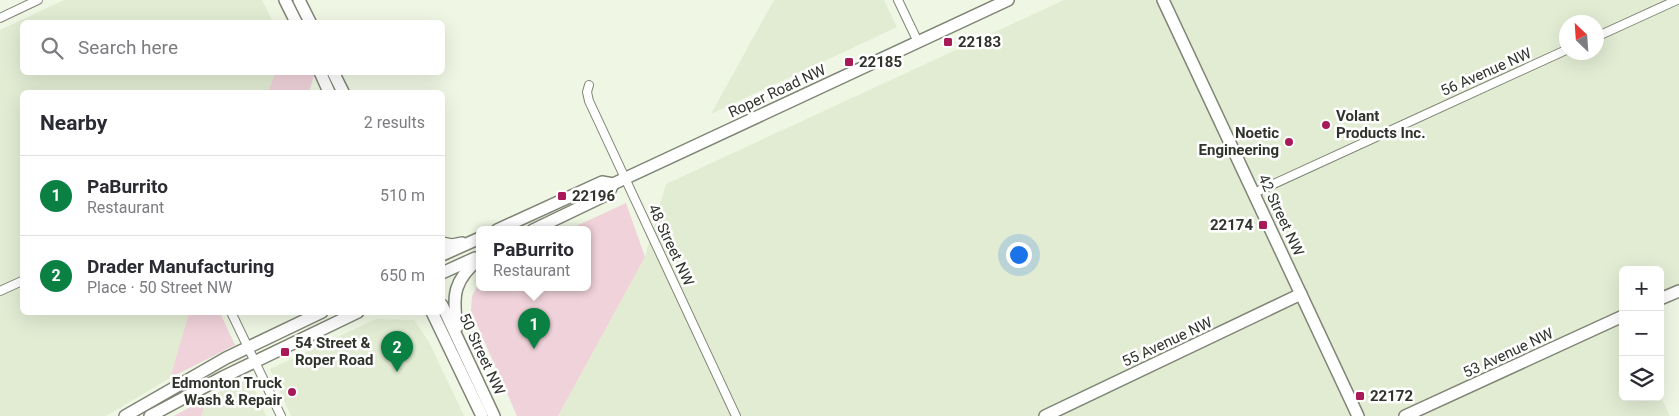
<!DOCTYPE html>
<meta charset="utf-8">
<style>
:root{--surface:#fff;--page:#f7f7f7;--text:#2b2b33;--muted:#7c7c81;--line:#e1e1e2;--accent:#0b8043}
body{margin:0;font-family:Roboto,sans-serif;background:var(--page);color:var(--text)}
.controls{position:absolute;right:15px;bottom:15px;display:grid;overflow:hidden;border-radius:8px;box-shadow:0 5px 20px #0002}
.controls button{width:45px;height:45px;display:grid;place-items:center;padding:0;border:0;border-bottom:1px solid var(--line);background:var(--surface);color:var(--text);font:25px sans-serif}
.compass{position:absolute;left:1559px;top:15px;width:45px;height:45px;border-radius:50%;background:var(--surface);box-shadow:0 5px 20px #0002;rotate:335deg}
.you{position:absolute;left:1018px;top:254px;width:18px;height:18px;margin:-12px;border:4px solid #fff;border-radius:50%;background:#1a73e8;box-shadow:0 0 0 8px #1a73e833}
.badge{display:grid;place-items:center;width:32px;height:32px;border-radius:50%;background:var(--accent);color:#fff;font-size:16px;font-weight:700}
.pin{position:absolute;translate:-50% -41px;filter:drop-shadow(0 1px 2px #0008)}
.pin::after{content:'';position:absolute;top:26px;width:18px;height:15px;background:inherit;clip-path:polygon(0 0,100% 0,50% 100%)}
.popup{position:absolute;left:476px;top:226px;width:115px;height:65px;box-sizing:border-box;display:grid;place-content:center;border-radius:8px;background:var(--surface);filter:drop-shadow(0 1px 4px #0005);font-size:16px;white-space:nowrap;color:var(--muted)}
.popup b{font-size:19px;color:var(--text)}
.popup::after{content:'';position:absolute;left:50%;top:100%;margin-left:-10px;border:10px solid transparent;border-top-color:var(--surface)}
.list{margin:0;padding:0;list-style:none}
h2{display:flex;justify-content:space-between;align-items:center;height:65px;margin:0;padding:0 20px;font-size:21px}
h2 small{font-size:16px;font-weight:400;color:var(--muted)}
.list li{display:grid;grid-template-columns:32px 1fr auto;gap:15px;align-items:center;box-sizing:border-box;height:80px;padding:0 20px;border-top:1px solid var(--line)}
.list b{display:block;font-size:19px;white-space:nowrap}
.list p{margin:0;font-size:16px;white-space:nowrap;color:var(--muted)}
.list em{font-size:16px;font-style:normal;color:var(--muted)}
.icon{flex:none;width:28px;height:28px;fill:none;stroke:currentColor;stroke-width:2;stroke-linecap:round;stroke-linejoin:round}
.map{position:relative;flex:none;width:1679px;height:416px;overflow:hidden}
.search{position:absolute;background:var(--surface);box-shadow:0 5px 20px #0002;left:20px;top:20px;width:425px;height:55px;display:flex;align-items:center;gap:12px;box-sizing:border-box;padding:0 18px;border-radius:8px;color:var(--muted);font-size:19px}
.panel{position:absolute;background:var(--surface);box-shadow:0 5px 20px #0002;left:20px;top:90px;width:425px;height:225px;border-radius:8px}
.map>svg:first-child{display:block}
.built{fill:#e2ecd3;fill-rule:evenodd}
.green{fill:#f0d2da}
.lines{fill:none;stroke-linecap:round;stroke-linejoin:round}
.street-casing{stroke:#7f8575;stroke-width:10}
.secondary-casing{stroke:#7f8575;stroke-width:14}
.street{stroke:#fff;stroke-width:8}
.secondary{stroke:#fff;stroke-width:11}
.poi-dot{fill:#a81958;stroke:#fff;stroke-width:2}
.labels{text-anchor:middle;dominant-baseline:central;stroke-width:5;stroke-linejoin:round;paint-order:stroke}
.poi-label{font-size:15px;font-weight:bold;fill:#31342d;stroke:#fff;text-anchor:start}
.street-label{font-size:15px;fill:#31342d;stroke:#fff}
</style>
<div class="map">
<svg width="1679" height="416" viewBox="0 0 1679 416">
<rect width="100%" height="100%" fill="#eff6e3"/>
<g class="built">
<polygon points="64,0 262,0 273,22 22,22 22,72 278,73 275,74 268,92 22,92 22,312 189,313 170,378 106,416 0,416 0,30"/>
<polygon points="774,0 884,0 897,27 711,114"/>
<path d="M 1064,0 L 1679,0 L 1679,288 L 1660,297 L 1660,270 L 1623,270 L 1623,397 L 1660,397 L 1660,395 L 1670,416 L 558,416 L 645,257 L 666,184 ZM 1566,22 L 1596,22 L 1596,52 L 1566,52 Z"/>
<polygon points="376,319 414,320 429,342 464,416 291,416 270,369"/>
<polygon points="250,378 266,416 201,416 208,397"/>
</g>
<g class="green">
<polygon points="315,72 309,92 268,92 275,74 278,73"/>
<polygon points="626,203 645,257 558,416 517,416 471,311 472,296 480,281 480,288 588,288 588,230 568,230"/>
<polygon points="189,313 220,313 235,345 170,378"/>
<polygon points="208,397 201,416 174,416"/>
</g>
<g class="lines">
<g class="street-casing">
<g id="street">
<polyline points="898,0 918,42"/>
<polyline points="0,18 38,0"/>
<polyline points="1596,37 1677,0"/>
<polyline points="589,85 587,92 589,101 736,416"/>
<polyline points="1254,193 1566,50"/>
<polyline points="0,291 22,281"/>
<polyline points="231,312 281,416"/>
</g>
</g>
<g class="secondary-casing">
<g id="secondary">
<polyline points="285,0 296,22"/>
<polyline points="299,0 310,22"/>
<polyline points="1163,0 1358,416"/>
<polyline points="320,72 329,92"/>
<polyline points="333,72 343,92"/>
<polyline points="497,230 602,182 613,184 1008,0"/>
<polyline points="533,230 608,194 613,184"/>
<polyline points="442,243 452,245 462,243"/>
<polyline points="442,255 480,238"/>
<polyline points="442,273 475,258"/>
<polyline points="1660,299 1679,291"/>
<polyline points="442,305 494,416"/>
<polyline points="432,312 482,416"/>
<path d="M 457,327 C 452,294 454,280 480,258"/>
<polyline points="125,416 226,358 322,312"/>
<polyline points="150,416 223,377 358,312"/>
<polyline points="1045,416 1301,294"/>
<polyline points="1405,416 1623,316"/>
</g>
</g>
<use href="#street" class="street"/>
<use href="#secondary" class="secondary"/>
</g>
<g class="poi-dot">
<rect x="943" y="37" width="10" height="10" rx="2.5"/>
<rect x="844" y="57" width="10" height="10" rx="2.5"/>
<circle cx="1326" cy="125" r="5"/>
<circle cx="1289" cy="142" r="5"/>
<rect x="557" y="191" width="10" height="10" rx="2.5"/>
<rect x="1258" y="220" width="10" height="10" rx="2.5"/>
<rect x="280" y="347" width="10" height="10" rx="2.5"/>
<circle cx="292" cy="392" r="5"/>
<rect x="1355" y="391" width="10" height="10" rx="2.5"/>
</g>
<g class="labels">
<g class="poi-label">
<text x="958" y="42">22183</text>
<text x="859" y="62">22185</text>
<text x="1336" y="116">Volant<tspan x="1336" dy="17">Products Inc.</tspan></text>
<text x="1279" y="133" text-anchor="end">Noetic<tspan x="1279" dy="17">Engineering</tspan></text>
<text x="572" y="196">22196</text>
<text x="1253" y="225" text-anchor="end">22174</text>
<text x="295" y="343">54 Street &amp;<tspan x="295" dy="17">Roper Road</tspan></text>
<text x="282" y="383" text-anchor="end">Edmonton Truck<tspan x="282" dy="17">Wash &amp; Repair</tspan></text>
<text x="1370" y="396">22172</text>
</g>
<g class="street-label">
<text transform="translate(1486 72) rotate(-24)">56 Avenue NW</text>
<text transform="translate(777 91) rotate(-25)">Roper Road NW</text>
<text transform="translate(1281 215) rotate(65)">42 Street NW</text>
<text transform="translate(671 245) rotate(65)">48 Street NW</text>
<text transform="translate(1167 342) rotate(-25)">55 Avenue NW</text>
<text transform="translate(1508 353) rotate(-25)">53 Avenue NW</text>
<text transform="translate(482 354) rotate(65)">50 Street NW</text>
</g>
</g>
</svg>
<div class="controls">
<button>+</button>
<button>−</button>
<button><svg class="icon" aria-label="layers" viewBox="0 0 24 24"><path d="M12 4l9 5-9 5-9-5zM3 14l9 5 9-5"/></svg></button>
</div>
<svg class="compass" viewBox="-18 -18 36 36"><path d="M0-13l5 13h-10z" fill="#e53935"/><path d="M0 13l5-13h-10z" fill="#7c7c81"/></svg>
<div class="you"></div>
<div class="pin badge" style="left:534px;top:349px">1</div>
<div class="popup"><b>PaBurrito</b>Restaurant</div>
<div class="pin badge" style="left:397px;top:372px">2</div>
<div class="search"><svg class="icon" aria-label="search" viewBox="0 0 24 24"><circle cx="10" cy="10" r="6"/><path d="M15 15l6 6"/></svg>Search here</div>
<section class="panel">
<h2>Nearby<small>2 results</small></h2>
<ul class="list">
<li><span class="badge">1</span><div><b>PaBurrito</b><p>Restaurant</p></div><em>510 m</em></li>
<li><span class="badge">2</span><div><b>Drader Manufacturing</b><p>Place · 50 Street NW</p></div><em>650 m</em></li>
</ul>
</section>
</div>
